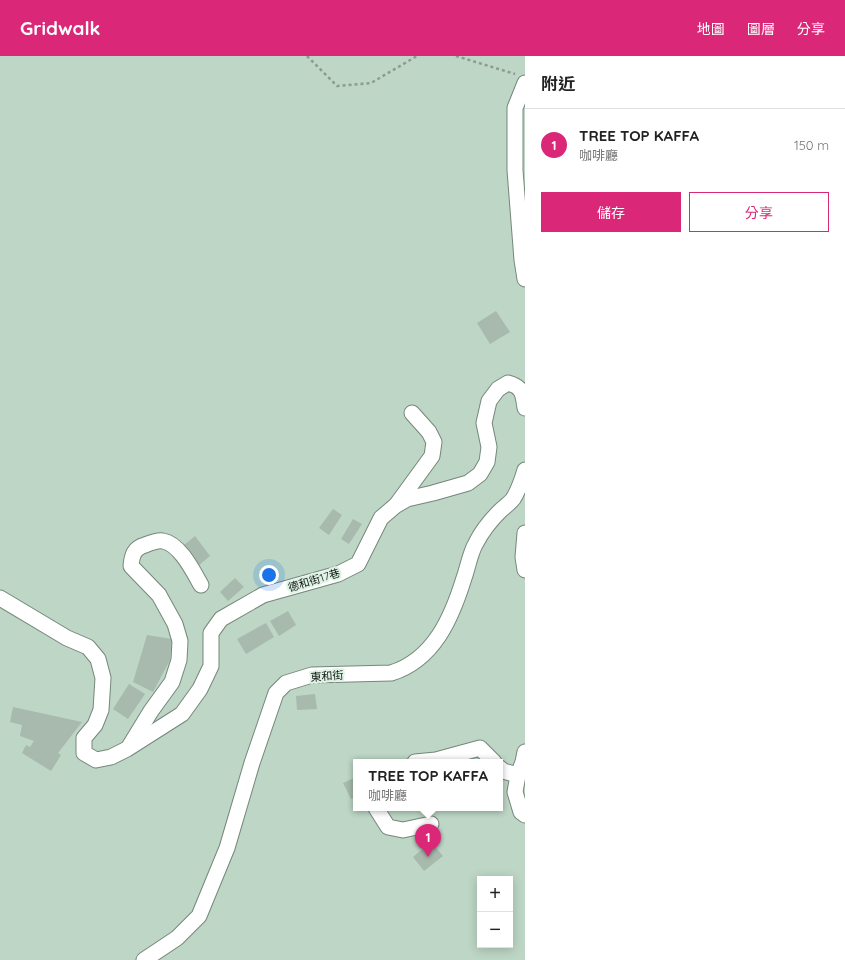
<!DOCTYPE html>
<html lang="zh-TW">
<meta charset="utf-8">
<style>
:root{--surface:#fff;--page:#f6f6f6;--text:#222;--muted:#767676;--line:#e0e0e0;--accent:#db2777}
body{margin:0;font-family:Quicksand,"Noto Sans TC",sans-serif;background:var(--page);color:var(--text)}
.controls{position:absolute;right:12px;bottom:12px;display:grid;overflow:hidden;border-radius:0px;box-shadow:0 2px 10px #0003}
.controls button{width:36px;height:36px;display:grid;place-items:center;padding:0;border:0;border-bottom:1px solid var(--line);background:var(--surface);color:var(--text);font:20px sans-serif}
.you{position:absolute;left:269px;top:519px;width:14px;height:14px;margin:-10px;border:3px solid #fff;border-radius:50%;background:#1a73e8;box-shadow:0 0 0 6px #1a73e833}
.badge{display:grid;place-items:center;width:26px;height:26px;border-radius:50%;background:var(--accent);color:#fff;font-size:13px;font-weight:700}
.pin{position:absolute;translate:-50% -33px;filter:drop-shadow(0 1px 2px #0008)}
.pin::after{content:'';position:absolute;top:21px;width:14px;height:12px;background:inherit;clip-path:polygon(0 0,100% 0,50% 100%)}
.popup{position:absolute;left:353px;top:703px;width:150px;height:52px;box-sizing:border-box;display:grid;place-content:center;border-radius:0px;background:var(--surface);filter:drop-shadow(0 1px 3px #0005);font-size:13px;white-space:nowrap;color:var(--muted)}
.popup b{font-size:15px;color:var(--text)}
.popup::after{content:'';position:absolute;left:50%;top:100%;margin-left:-8px;border:8px solid transparent;border-top-color:var(--surface)}
.list{margin:0;padding:0;list-style:none}
h2{display:flex;justify-content:space-between;align-items:center;height:52px;margin:0;padding:0 16px;font-size:17px}
h2 small{font-size:13px;font-weight:400;color:var(--muted)}
.list li{display:grid;grid-template-columns:26px 1fr auto;gap:12px;align-items:center;box-sizing:border-box;height:72px;padding:0 16px;border-top:1px solid var(--line)}
.list b{display:block;font-size:15px;white-space:nowrap}
.list p{margin:0;font-size:13px;white-space:nowrap;color:var(--muted)}
.list em{font-size:13px;font-style:normal;color:var(--muted)}
.actions{display:flex;gap:8px;padding:12px 16px}
.actions a{flex:1;padding:9px 0;border:1px solid var(--accent);border-radius:0px;text-align:center;font-size:14px;color:var(--accent)}
.actions .main{background:var(--accent);color:#fff}
.map{position:relative;flex:none;width:525px;height:904px;overflow:hidden}
header{display:flex;align-items:center;gap:24px;box-sizing:border-box;height:56px;padding:0 20px;background:var(--accent);color:#fff}
header strong{font-size:19px}
nav{display:flex;gap:22px;margin-inline-start:auto;font-size:14px}
main{display:flex}
aside{flex:1;background:var(--surface)}
.map>svg:first-child{display:block}
.green{fill:#bdd6c5;fill-rule:evenodd}
.building{fill:#a7baad}
.lines{fill:none;stroke-linecap:round;stroke-linejoin:round}
.minor-casing{stroke:#75877b;stroke-width:17}
.path{stroke:#8d9b91;stroke-width:2.5;stroke-dasharray:3 3;stroke-linecap:butt}
.minor{stroke:#fff;stroke-width:15}
.labels{text-anchor:middle;dominant-baseline:central;stroke-width:4;stroke-linejoin:round;paint-order:stroke}
.street-label{font-size:11px;fill:#141b16;stroke:#dff2e5}
</style>
<header>
<strong>Gridwalk</strong>
<nav><a>地圖</a><a>圖層</a><a>分享</a></nav>
</header>
<main>
<div class="map">
<svg width="525" height="904" viewBox="0 0 525 904">
<rect width="100%" height="100%" fill="#dff2e5"/>
<path class="green" d="M 0,0 L 525,0 L 525,904 L 0,904 ZM 356,706 L 500,706 L 500,752 L 356,752 ZM 480,823 L 510,823 L 510,889 L 480,889 Z"/>
<g class="building">
<polygon points="496,255 510,276 490,288 477,267"/>
<polygon points="333,453 342,459 329,479 319,472"/>
<polygon points="353,463 362,468 349,488 341,483"/>
<polygon points="195,480 210,500 198,510 183,490"/>
<polygon points="235,522 244,531 228,545 220,536"/>
<polygon points="288,555 296,569 279,580 270,565"/>
<polygon points="266,567 274,581 246,598 237,583"/>
<polygon points="147,579 172,583 170,604 153,636 133,626"/>
<polygon points="129,628 145,638 128,663 113,653"/>
<polygon points="315,638 317,653 297,654 296,640"/>
<polygon points="13,651 82,666 58,697 61,699 51,715 22,697 26,689 30,691 34,685 20,680 22,669 10,666"/>
<polygon points="356,721 356,741 351,743 343,727"/>
<polygon points="431,786 443,800 424,815 413,801"/>
</g>
<g class="lines">
<g class="minor-casing">
<g id="minor">
<polyline points="525,27 515,52 515,114 522,204 525,223"/>
<polyline points="397,448 432,400 434,386 429,376 412,357"/>
<polyline points="525,477 523,501 525,514"/>
<path d="M 0,542 L 67,582 L 88,591 L 98,603 L 103,622 L 101,654 L 95,669 L 84,682 L 84,697 L 96,704 L 111,701 L 127,693 L 182,658 L 200,633 L 211,610 L 211,577 L 221,563 L 263,539 L 338,518 L 358,508 L 381,462 L 395,450 L 407,443 L 433,437 L 468,427 L 480,418 L 487,406 L 489,391 L 484,367 L 489,345 L 498,333 L 508,327 C 523,331 523,338 525,352"/>
<path d="M 129,691 L 151,655 L 172,626 L 179,604 L 180,585 L 175,568 L 159,539 L 131,510 C 132,499 134,492 145,489 C 150,487 158,484 163,485 C 180,488 193,515 201,529"/>
<polyline points="525,696 523,706 518,719 515,736 521,756 525,759"/>
<polyline points="415,706 436,704 480,692 494,706"/>
<polyline points="500,712 503,715 518,719"/>
<polyline points="376,752 388,771 403,774 431,768"/>
<path d="M 144,904 L 177,882 L 199,860 L 227,792 L 252,707 L 276,637 L 286,627 L 312,619 L 391,617 C 434,604 452,561 464,522 C 468,511 470,497 476,487 C 482,475 491,464 500,455 C 504,451 510,447 513,443 C 519,434 522,424 525,414"/>
</g>
</g>
<g class="path">
<polyline points="307,0 337,30 371,27 417,0"/>
<polyline points="456,0 515,18"/>
</g>
<use href="#minor" class="minor"/>
</g>
<g class="labels">
<g class="street-label">
<text transform="translate(314 524) rotate(-17)">德和街17巷</text>
<text transform="translate(327 620) rotate(-4)">東和街</text>
</g>
</g>
</svg>
<div class="controls">
<button>+</button>
<button>−</button>
</div>
<div class="you"></div>
<div class="pin badge" style="left:428px;top:801px">1</div>
<div class="popup"><b>TREE TOP KAFFA</b>咖啡廳</div>
</div>
<aside>
<h2>附近<small></small></h2>
<ul class="list">
<li><span class="badge">1</span><div><b>TREE TOP KAFFA</b><p>咖啡廳</p></div><em>150 m</em></li>
</ul>
<div class="actions"><a class="main">儲存</a><a>分享</a></div>
</aside>
</main>
